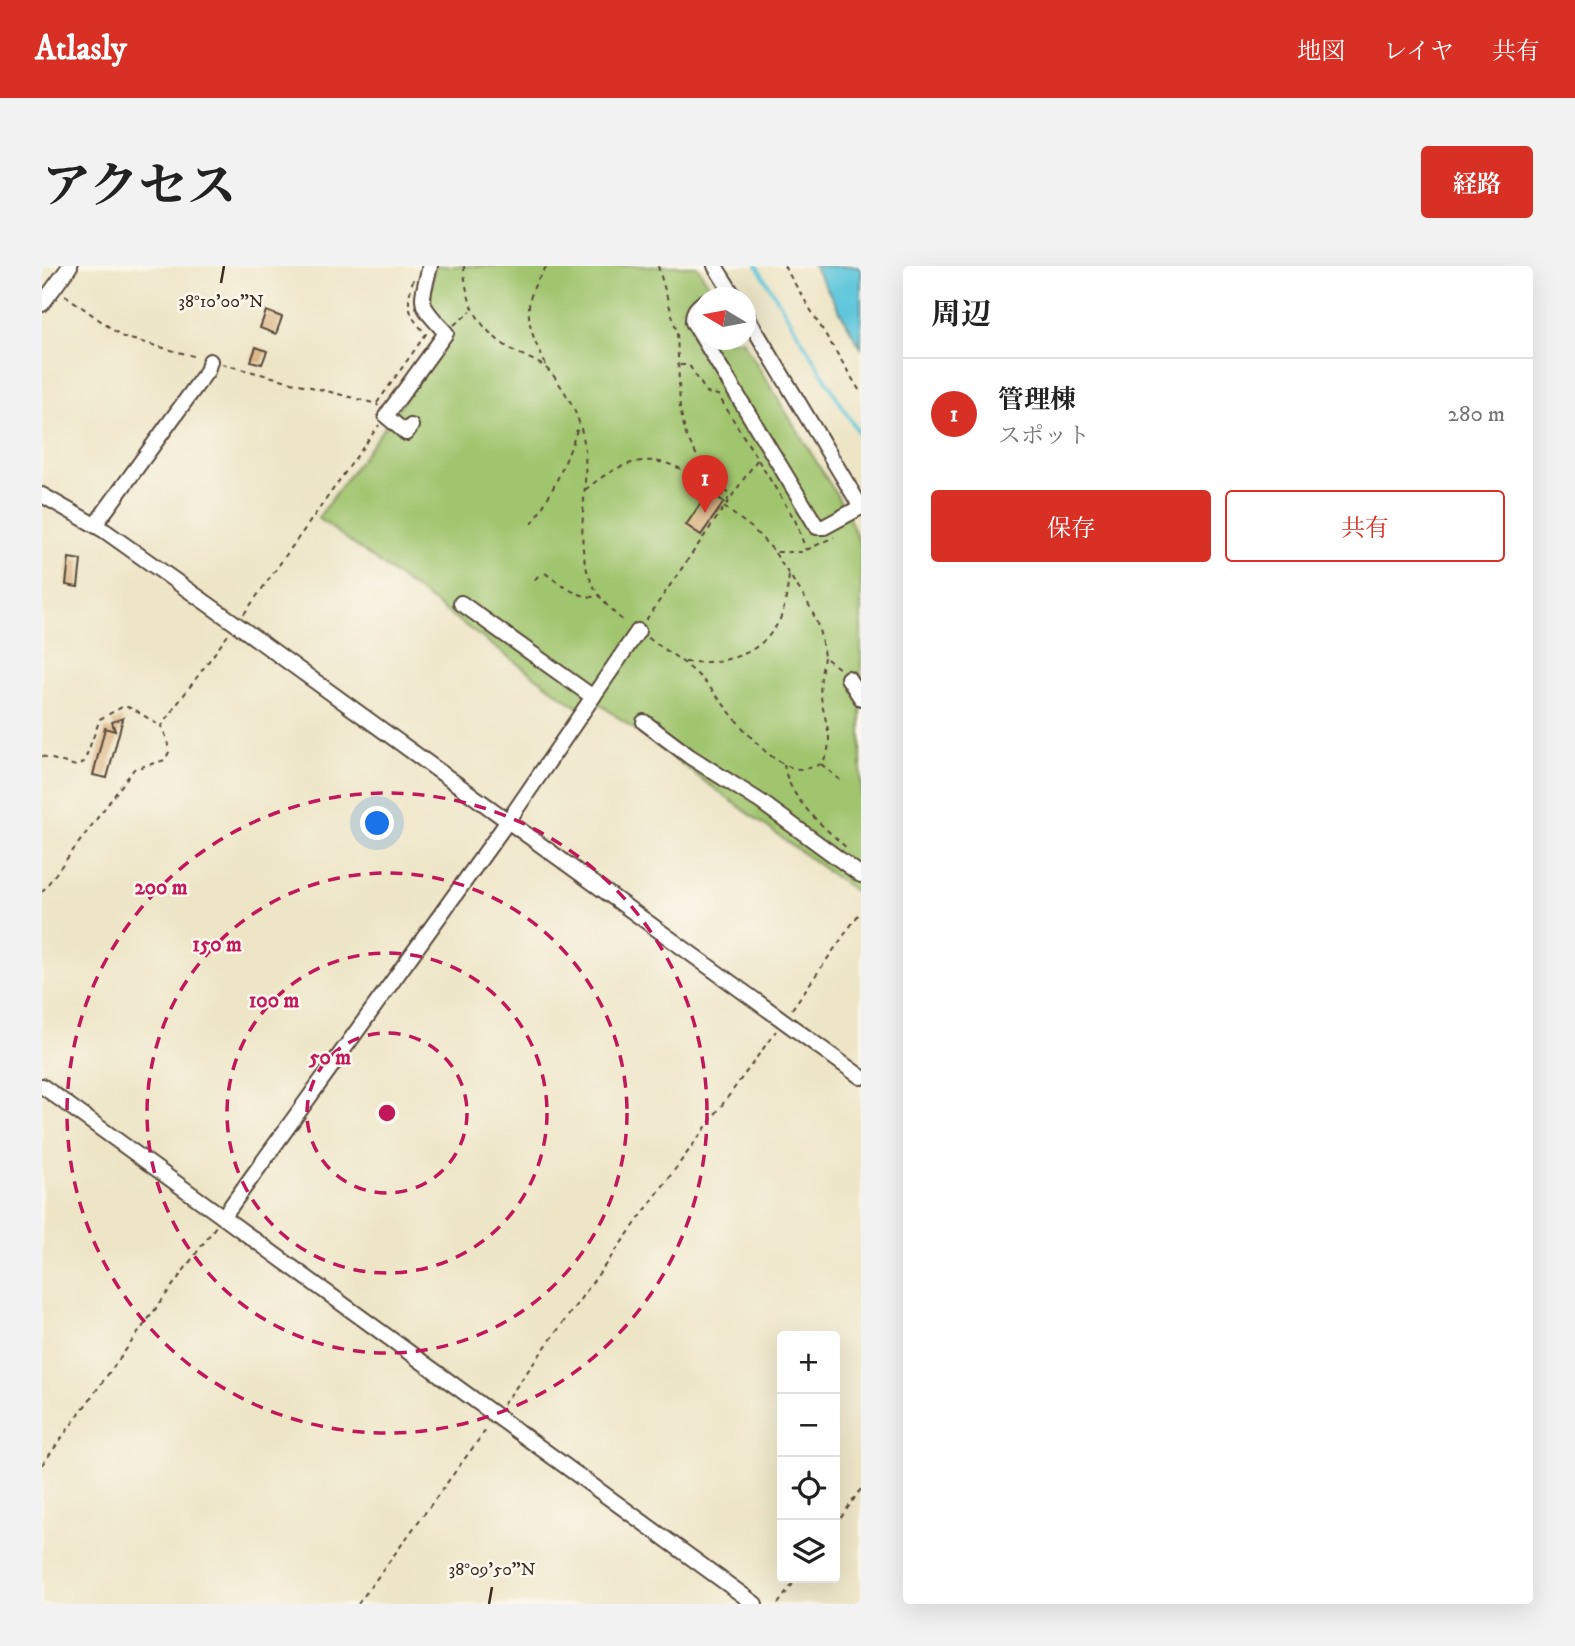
<!DOCTYPE html>
<html lang="ja">
<meta charset="utf-8">
<style>
:root{--surface:#fff;--page:#f2f2f2;--text:#222;--muted:#767676;--line:#e0e0e0;--accent:#d93025}
body{margin:0;font-family:"IM FELL DW Pica","Noto Serif JP",serif;background:var(--page);color:var(--text)}
.controls{position:absolute;right:21px;bottom:21px;display:grid;overflow:hidden;border-radius:7px;box-shadow:0 7px 28px #0002}
.controls button{width:63px;height:63px;display:grid;place-items:center;padding:0;border:0;border-bottom:2px solid var(--line);background:var(--surface);color:var(--text);font:35px sans-serif}
.compass{position:absolute;left:651px;top:21px;width:63px;height:63px;border-radius:50%;background:var(--surface);box-shadow:0 7px 28px #0002;rotate:280deg}
.you{position:absolute;left:336px;top:558px;width:24px;height:24px;margin:-18px;border:5px solid #fff;border-radius:50%;background:#1a73e8;box-shadow:0 0 0 10px #1a73e833}
.badge{display:grid;place-items:center;width:46px;height:46px;border-radius:50%;background:var(--accent);color:#fff;font-size:23px;font-weight:700}
.pin{position:absolute;translate:-50% -58px;filter:drop-shadow(0 2px 4px #0008)}
.pin::after{content:'';position:absolute;top:37px;width:24px;height:21px;background:inherit;clip-path:polygon(0 0,100% 0,50% 100%)}
.list{margin:0;padding:0;list-style:none}
h2{display:flex;justify-content:space-between;align-items:center;height:91px;margin:0;padding:0 28px;font-size:30px}
h2 small{font-size:23px;font-weight:400;color:var(--muted)}
.list li{display:grid;grid-template-columns:46px 1fr auto;gap:21px;align-items:center;box-sizing:border-box;height:112px;padding:0 28px;border-top:2px solid var(--line)}
.list b{display:block;font-size:26px;white-space:nowrap}
.list p{margin:0;font-size:23px;white-space:nowrap;color:var(--muted)}
.list em{font-size:23px;font-style:normal;color:var(--muted)}
.actions{display:flex;gap:14px;padding:21px 28px}
.actions a{flex:1;padding:16px 0;border:2px solid var(--accent);border-radius:7px;text-align:center;font-size:24px;color:var(--accent)}
.actions .main{background:var(--accent);color:#fff}
.icon{flex:none;width:38px;height:38px;fill:none;stroke:currentColor;stroke-width:2;stroke-linecap:round;stroke-linejoin:round}
.map{position:relative;flex:none;width:819px;height:1338px;overflow:hidden;border-radius:7px}
header{display:flex;align-items:center;gap:42px;box-sizing:border-box;height:98px;padding:0 35px;background:var(--accent);color:#fff}
header strong{font-size:33px}
nav{display:flex;gap:38px;margin-inline-start:auto;font-size:24px}
.intro{display:flex;align-items:center;justify-content:space-between;box-sizing:border-box;height:168px;padding:0 42px}
h1{margin:0;font-size:49px}
.button{padding:18px 32px;border-radius:7px;background:var(--accent);color:#fff;font-size:24px;font-weight:700}
main{display:flex;gap:42px;padding:0 42px}
aside{flex:1;background:var(--surface);border-radius:7px;box-shadow:0 7px 28px #0002}
.map>svg:first-child{display:block}
.green{fill:#a1c56e;stroke:#6e7846;stroke-width:2}
.water{fill:#5ec6db;stroke:#4c787c;stroke-width:2}
.lines{fill:none;stroke-linecap:round;stroke-linejoin:round}
.stream{stroke:#5ec6db;stroke-width:3.5}
.building{fill:#dbb483}
.minor-casing{stroke:#564637;stroke-width:18}
.path{stroke:#564637;stroke-width:2;stroke-dasharray:5 5;stroke-linecap:butt}
.minor{stroke:#fff;stroke-width:14}
.ticks{fill:none;stroke:#3b2a1e;stroke-width:2.5}
.ring{fill:none;stroke:#c2185b;stroke-width:3.5;stroke-dasharray:12 9}
.ticks-label{font-size:18px;text-anchor:middle;fill:#3b2a1e;stroke:#fbf7ec;stroke-width:5;stroke-linejoin:round;paint-order:stroke}
.centre{fill:#c2185b;stroke:#fbf7ec;stroke-width:3.5}
.ring-label{font-size:21px;text-anchor:middle;font-weight:bold;fill:#c2185b;stroke:#fbf7ec;stroke-width:5;stroke-linejoin:round;paint-order:stroke}
</style>
<header>
<strong>Atlasly</strong>
<nav><a>地図</a><a>レイヤ</a><a>共有</a></nav>
</header>
<div class="intro"><h1>アクセス</h1><a class="button">経路</a></div>
<main>
<div class="map">
<svg width="819" height="1338" viewBox="0 0 819 1338">
<rect width="100%" height="100%" fill="#fbf7ec"/>
<filter id="ink" filterUnits="userSpaceOnUse"><feTurbulence type="fractalNoise" baseFrequency=".0143" numOctaves="2"/><feDisplacementMap in="SourceGraphic" scale="14" xChannelSelector="R" yChannelSelector="G"/><feConvolveMatrix kernelMatrix="1 2 1 2 8 2 1 2 1" color-interpolation-filters="sRGB"/></filter>
<filter id="wash" filterUnits="userSpaceOnUse"><feTurbulence type="fractalNoise" baseFrequency=".00686" numOctaves="4" result="noise"/><feDisplacementMap in="SourceGraphic" scale="28" xChannelSelector="R" yChannelSelector="G"/><feGaussianBlur stdDeviation="1.57" result="paint"/><feColorMatrix in="noise" values="0 0 0 0 0 0 0 0 0 0 0 0 0 0 0 0 0 1.4 0 .05"/><feComposite in="paint" operator="in"/></filter>
<g filter="url(#wash)">
<rect width="100%" height="100%" fill="#ede5c6"/>
<polygon class="green" points="394,0 655,0 674,31 662,32 662,74 700,74 802,241 819,280 819,630 555,436 546,449 276,252 407,73 385,37"/>
<polygon class="water" points="772,0 816,0 819,5 819,82"/>
<g class="lines">
<polyline class="stream" points="715,0 819,171"/>
</g>
<g id="blocks">
<g class="building">
<polygon points="224,45 240,51 234,68 218,62"/>
<polygon points="214,81 225,85 220,98 209,95"/>
<polygon points="667,225 682,236 659,269 644,259"/>
<polygon points="27,292 39,294 36,321 24,319"/>
<polygon points="81,452 65,512 51,509 63,462 73,465 70,456"/>
</g>
</g>
</g>
<g filter="url(#ink)">
<use href="#blocks" fill-opacity="0" stroke="#564637" stroke-width="2"/>
<g class="lines">
<g class="minor-casing">
<g id="minor">
<polyline points="673,0 693,32"/>
<path d="M 662,36 C 653,42 651,46 651,56 L 775,261 L 782,261 L 819,241"/>
<polyline points="0,38 28,0"/>
<polyline points="704,49 819,241"/>
<path d="M 369,160 L 364,167 L 344,150 L 404,67 C 375,35 378,41 388,0"/>
<polyline points="0,229 63,265 194,358 819,811"/>
<polyline points="53,259 165,105 168,95"/>
<polyline points="419,337 551,431"/>
<polyline points="806,412 819,432"/>
<polyline points="602,456 647,490 719,536 819,609"/>
<polyline points="0,820 181,951 466,555 596,365"/>
<polyline points="181,951 713,1338"/>
</g>
</g>
<g class="path">
<path d="M 422,0 C 423,39 439,67 474,86 C 494,96 503,97 516,116 C 531,137 541,160 543,185 C 547,255 519,306 584,357"/>
<polyline points="616,0 635,66 638,143 644,169 654,188 689,231"/>
<polyline points="742,0 819,127"/>
<polyline points="23,29 81,71 155,91"/>
<polyline points="412,59 429,45"/>
<polyline points="180,98 335,138 336,140"/>
<path d="M 504,99 C 485,61 477,36 505,0"/>
<polyline points="638,99 647,99 665,127 676,129 753,254 764,284"/>
<path d="M 335,137 L 384,68 C 364,47 364,37 372,11"/>
<path d="M 543,224 C 602,175 632,194 687,234"/>
<polyline points="682,241 710,262 733,286 760,286 792,271"/>
<path d="M 490,258 C 511,226 525,195 537,158"/>
<path d="M 733,287 C 758,328 776,339 782,391 L 798,403"/>
<path d="M 503,307 C 518,318 535,332 555,331"/>
<polyline points="493,314 498,307"/>
<polyline points="202,348 337,159"/>
<polyline points="604,354 717,191"/>
<path d="M 606,372 C 625,385 643,396 659,412 C 683,436 718,494 752,502 C 761,505 771,501 779,498"/>
<path d="M 782,391 C 780,404 777,417 779,430 C 781,454 796,476 779,498 L 798,514"/>
<path d="M 643,396 C 681,398 719,391 738,353 C 744,340 745,324 747,310"/>
<polyline points="0,490 34,500 42,496 58,453 82,440 92,443 118,460"/>
<path d="M 742,498 C 746,533 782,561 807,584"/>
<polyline points="0,626 92,503 123,494 127,486 125,473 119,460 186,369"/>
<polyline points="750,743 819,645"/>
<polyline points="461,1139 734,765"/>
<polyline points="0,1199 174,960"/>
<polyline points="793,1260 819,1223"/>
<polyline points="316,1338 446,1161"/>
<polyline points="736,1338 755,1312"/>
</g>
<use href="#minor" class="minor"/>
</g>
</g>
<path class="ticks" d="M 179,17 L 182,0M 447,1338 L 450,1321"/>
<g class="ring">
<circle cx="345" cy="847" r="80"/>
<circle cx="345" cy="847" r="160"/>
<circle cx="345" cy="847" r="240"/>
<circle cx="345" cy="847" r="320"/>
</g>
<g class="ticks-label">
<text x="179" y="41">38°10'00"N</text>
<text x="450" y="1309">38°09'50"N</text>
</g>
<circle cx="345" cy="847" r="10" class="centre"/>
<g class="ring-label">
<text x="119" y="628">200 m</text>
<text x="175" y="685">150 m</text>
<text x="232" y="741">100 m</text>
<text x="288" y="798">50 m</text>
</g>
</svg>
<div class="controls">
<button>+</button>
<button>−</button>
<button><svg class="icon" aria-label="locate" viewBox="0 0 24 24"><circle cx="12" cy="12" r="6"/><path d="M12 2v4M12 18v4M2 12h4M18 12h4"/></svg></button>
<button><svg class="icon" aria-label="layers" viewBox="0 0 24 24"><path d="M12 4l9 5-9 5-9-5zM3 14l9 5 9-5"/></svg></button>
</div>
<svg class="compass" viewBox="-18 -18 36 36"><path d="M0-13l5 13h-10z" fill="#e53935"/><path d="M0 13l5-13h-10z" fill="#767676"/></svg>
<div class="you"></div>
<div class="pin badge" style="left:663px;top:247px">1</div>
</div>
<aside>
<h2>周辺<small></small></h2>
<ul class="list">
<li><span class="badge">1</span><div><b>管理棟</b><p>スポット</p></div><em>280 m</em></li>
</ul>
<div class="actions"><a class="main">保存</a><a>共有</a></div>
</aside>
</main>
